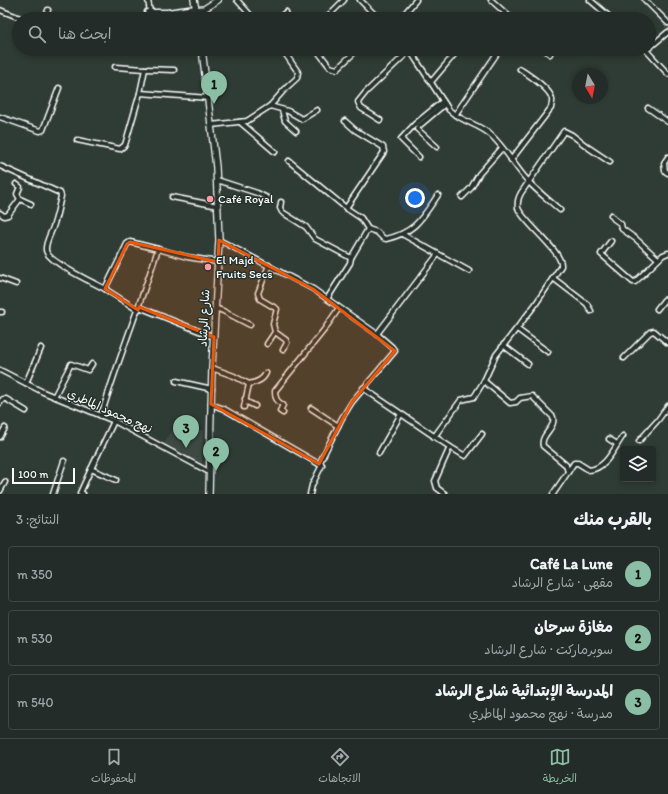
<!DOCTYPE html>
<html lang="ar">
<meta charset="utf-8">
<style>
:root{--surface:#232c28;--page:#2f3834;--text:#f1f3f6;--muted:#a3a7a8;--line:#404845;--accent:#8abfa5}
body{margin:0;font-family:Itim,"Playpen Sans Arabic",sans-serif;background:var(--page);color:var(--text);direction:rtl}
.controls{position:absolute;right:12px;bottom:12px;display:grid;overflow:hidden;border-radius:4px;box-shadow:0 2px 6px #0003}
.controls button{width:36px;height:36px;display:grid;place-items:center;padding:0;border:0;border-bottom:1px solid var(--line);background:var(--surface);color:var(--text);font:20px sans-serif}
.compass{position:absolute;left:572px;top:68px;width:36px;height:36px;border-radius:50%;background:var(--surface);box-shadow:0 2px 6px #0003;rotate:170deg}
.scale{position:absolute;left:12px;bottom:10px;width:63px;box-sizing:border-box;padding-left:4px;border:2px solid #fff;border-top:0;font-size:11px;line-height:14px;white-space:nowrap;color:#fff;-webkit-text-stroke:3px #26332d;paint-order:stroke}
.you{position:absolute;left:415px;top:198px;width:14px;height:14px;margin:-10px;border:3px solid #fff;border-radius:50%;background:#1a73e8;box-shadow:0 0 0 6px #1a73e833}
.badge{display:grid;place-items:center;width:26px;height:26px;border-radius:50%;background:var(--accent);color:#111;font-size:13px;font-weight:700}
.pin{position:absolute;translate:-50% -33px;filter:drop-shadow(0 1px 2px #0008)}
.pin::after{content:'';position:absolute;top:21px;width:14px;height:12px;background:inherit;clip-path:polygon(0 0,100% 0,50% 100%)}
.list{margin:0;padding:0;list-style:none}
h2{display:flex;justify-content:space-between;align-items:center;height:52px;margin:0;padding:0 16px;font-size:17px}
h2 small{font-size:13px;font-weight:400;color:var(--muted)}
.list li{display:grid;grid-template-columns:26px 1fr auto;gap:12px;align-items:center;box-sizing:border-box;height:56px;margin:0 8px 8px;padding:0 8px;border:1px solid var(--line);border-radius:4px}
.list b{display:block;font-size:15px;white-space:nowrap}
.list p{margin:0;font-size:13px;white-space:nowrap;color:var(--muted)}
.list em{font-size:13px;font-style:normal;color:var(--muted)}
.icon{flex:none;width:22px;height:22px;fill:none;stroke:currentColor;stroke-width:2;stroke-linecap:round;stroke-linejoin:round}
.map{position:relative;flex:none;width:668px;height:494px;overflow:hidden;direction:ltr}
.search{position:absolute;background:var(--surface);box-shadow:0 2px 6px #0003;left:12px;right:12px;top:12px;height:44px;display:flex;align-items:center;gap:10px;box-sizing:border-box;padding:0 14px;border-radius:22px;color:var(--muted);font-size:15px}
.sheet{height:244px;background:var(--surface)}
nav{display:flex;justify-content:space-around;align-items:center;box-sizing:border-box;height:56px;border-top:1px solid var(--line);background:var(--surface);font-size:11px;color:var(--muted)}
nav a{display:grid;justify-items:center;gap:2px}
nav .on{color:var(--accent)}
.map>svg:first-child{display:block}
.built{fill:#3c4842}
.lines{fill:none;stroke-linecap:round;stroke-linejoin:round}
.minor-casing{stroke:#fff;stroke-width:7}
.tertiary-casing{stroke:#fff;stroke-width:8}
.minor{stroke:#26332d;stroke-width:4}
.tertiary{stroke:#26332d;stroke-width:5.5}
.marked{fill:#e8590c;fill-opacity:0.2;stroke:#e8590c;stroke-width:3;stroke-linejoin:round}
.poi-dot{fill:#ff9aa2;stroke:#26332d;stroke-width:1.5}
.labels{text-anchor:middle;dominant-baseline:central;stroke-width:3;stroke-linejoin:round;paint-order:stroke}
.poi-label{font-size:12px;fill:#fff;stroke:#26332d;text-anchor:start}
.street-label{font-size:12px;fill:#fff;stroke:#26332d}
</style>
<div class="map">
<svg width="668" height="494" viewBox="0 0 668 494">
<rect width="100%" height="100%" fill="#2f3b35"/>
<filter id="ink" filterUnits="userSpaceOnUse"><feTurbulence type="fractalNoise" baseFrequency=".025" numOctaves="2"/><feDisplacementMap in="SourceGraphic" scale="8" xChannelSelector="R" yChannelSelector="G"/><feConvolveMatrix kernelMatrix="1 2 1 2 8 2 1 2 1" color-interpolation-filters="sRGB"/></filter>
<g filter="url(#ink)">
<polygon class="built" points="194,430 203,430 202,464 200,465 163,445 171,431 194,432"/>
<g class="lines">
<g class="minor-casing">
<g id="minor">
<polyline points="148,0 150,12"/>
<polyline points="237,0 254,19"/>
<polyline points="360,0 379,19"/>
<polyline points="491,0 512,19"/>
<polyline points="590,0 612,19"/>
<polyline points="645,0 668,23"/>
<polyline points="0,10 23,19"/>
<polyline points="147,12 167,12 196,8"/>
<polyline points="45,19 48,10"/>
<polyline points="278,19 286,12"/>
<polyline points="325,19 344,0"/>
<polyline points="400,19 416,0"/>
<polyline points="649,48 668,32"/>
<polyline points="316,49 330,67 337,69 358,49"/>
<path d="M 409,49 L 449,110 C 462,122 479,124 491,135 C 506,149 515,167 528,181 C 538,192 550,201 560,210"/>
<polyline points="544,49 550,54"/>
<polyline points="645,49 668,74"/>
<polyline points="115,67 145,69 140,93"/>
<polyline points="145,69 174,70"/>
<polyline points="431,82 459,49"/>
<polyline points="270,106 286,88 297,78 298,72 282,49"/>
<polyline points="648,108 668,122"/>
<polyline points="282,110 285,121 296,131"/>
<polyline points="455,115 500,49"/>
<polyline points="0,117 40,131 43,130 59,88"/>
<polyline points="380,120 361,108 358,102 366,92 410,50"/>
<polyline points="345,121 355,130 383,147 384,152 346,208 361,218 368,229"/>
<polyline points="240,122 275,152"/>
<polyline points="211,125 247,121 270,106 288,111 302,119 317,110"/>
<polyline points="77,140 120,149 125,145 140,93 209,98"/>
<polyline points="437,147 417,129 419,126 445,104"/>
<polyline points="419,157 401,139 415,124 443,101"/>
<polyline points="668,157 664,163 665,171 668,173"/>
<path d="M 511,160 L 551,108 C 551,105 553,102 552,99 C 550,88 528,75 520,69"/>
<polyline points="289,161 346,208"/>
<path d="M 0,166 L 60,193 L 61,196 C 59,205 57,215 54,224 C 52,232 45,242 46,250 C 46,261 94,283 105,289"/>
<polyline points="217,180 257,193 269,199"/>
<polyline points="16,184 20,187 17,194 20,199"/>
<polyline points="172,197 218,206"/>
<polyline points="462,197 471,188 479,174 502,148"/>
<polyline points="281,202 280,208 282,212 306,227 315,239 351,258"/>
<polyline points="0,213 4,216 8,215 20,199 31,204"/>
<polyline points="611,215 614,219 621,224 622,229 636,239 658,259"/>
<polyline points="611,241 601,254 633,282 635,282 663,255 668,253"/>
<polyline points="438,254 469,271"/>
<polyline points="269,265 258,293 260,299 277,309 273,324 275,332 286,340 287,343 283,350"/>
<polyline points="0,278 16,284"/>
<polyline points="553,278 587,304 591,311"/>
<path d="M 327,299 L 350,263 L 351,258 L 368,229 L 377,232 L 383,238 L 386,239 C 416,232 422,218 438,195"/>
<polyline points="139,307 214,337"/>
<polyline points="215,308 223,311 250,325"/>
<polyline points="657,309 664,300 668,299"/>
<polyline points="138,310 105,289 127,244 130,242 158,249"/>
<polyline points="0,312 2,312"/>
<polyline points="517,329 548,352"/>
<polyline points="377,334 438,254 402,234"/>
<polyline points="267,344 275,332"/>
<polyline points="503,345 528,364"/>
<polyline points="624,358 650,332 654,331 668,343"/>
<path d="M 212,368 L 234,376 L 249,384 C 257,382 263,380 266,373"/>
<polyline points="0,370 43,392 114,421 209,472"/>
<polyline points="176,381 212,389"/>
<path d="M 484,381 L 510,403 L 516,402 L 520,398 L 532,396 L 553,417 C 556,429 540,434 543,446 L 566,465 L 568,472 L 553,494"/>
<polyline points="26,383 41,348"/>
<polyline points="363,388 450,447 435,481 437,488 445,494"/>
<polyline points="54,397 71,364 88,370 92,364"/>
<polyline points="245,399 247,402 255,406"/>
<polyline points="0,403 3,399 6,399 26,411"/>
<polyline points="211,404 224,409 319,464 342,418 352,402 395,351 392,347 377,334 313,289 219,240"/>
<polyline points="244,407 249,384"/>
<polyline points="311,408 338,426"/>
<path d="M 283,413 L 280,411 L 283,405 C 277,401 275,399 275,391 L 324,330 L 339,308"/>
<path d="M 101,416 C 118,360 140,305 158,249 L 187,257 L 218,262"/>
<polyline points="114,421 91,469 116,480"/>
<polyline points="0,437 5,428"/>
<path d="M 434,437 L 461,400 L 474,397 L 484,381 L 496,355 L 535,305 L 561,266 C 563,252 523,222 518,208 C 517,202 518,198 521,193 L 564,131 L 572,135 L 589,148 L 610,162"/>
<polyline points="609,439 617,444"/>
<polyline points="639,441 658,420 668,406"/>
<polyline points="450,447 465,456 482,434"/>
<polyline points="379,453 401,414"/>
<path d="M 568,472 L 574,463 L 578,463 L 589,470 C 606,469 614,448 623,436"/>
<polyline points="0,491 5,482"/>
<polyline points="53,494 64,461"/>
<polyline points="83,494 80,493 91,469"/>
<polyline points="310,494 312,485 322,465 319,464"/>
</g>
</g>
<g class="tertiary-casing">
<g id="tertiary">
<polyline points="194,0 198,19"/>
<polyline points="196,10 204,9 218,0"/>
<polyline points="202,49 216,167 219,240 212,368 209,494"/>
</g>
</g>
<use href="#minor" class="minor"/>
<use href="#tertiary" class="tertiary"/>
</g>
</g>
<path class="marked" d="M 219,240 L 313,289 L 395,351 L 352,402 L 319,464 L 211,404 L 214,337 L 139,307 L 138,310 L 105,289 L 127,244 L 130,242 L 218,262 Z"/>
<g class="poi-dot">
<circle cx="210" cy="199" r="4"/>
<circle cx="208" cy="267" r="4"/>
</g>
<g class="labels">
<g class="poi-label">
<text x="218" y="199">Café Royal</text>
<text x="216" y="260">El Majd<tspan x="216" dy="14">Fruits Secs</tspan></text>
</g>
<g class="street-label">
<text transform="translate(204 318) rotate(-87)">شارع الرشاد</text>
<text transform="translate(110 411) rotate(24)">نهج محمود الماطري</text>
</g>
</g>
</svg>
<div class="controls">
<button><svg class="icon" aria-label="layers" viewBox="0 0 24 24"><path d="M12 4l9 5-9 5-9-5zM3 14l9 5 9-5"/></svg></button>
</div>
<svg class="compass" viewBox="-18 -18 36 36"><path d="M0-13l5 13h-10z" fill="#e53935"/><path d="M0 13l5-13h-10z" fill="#a3a7a8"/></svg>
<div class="scale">100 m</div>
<div class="you"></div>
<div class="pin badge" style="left:214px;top:104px">1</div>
<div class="pin badge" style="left:216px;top:471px">2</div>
<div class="pin badge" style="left:186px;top:448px">3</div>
<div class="search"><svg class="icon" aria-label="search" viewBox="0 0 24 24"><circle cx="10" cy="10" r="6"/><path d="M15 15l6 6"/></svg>ابحث هنا</div>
</div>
<section class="sheet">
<h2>بالقرب منك<small>النتائج: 3</small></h2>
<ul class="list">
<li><span class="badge">1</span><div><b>Café La Lune</b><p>مقهى · شارع الرشاد</p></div><em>350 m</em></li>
<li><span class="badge">2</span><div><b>مغازة سرحان</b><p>سوبرماركت · شارع الرشاد</p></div><em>530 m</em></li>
<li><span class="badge">3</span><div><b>المدرسة الإبتدائية شارع الرشاد</b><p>مدرسة · نهج محمود الماطري</p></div><em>540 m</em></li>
</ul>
</section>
<nav>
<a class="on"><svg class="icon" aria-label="map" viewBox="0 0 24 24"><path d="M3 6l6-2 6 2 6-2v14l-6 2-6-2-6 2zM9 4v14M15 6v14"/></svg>الخريطة</a>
<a><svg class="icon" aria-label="directions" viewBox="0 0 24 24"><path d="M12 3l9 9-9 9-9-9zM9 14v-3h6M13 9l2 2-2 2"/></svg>الاتجاهات</a>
<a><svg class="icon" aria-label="saved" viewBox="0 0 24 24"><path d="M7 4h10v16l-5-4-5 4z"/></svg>المحفوظات</a>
</nav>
